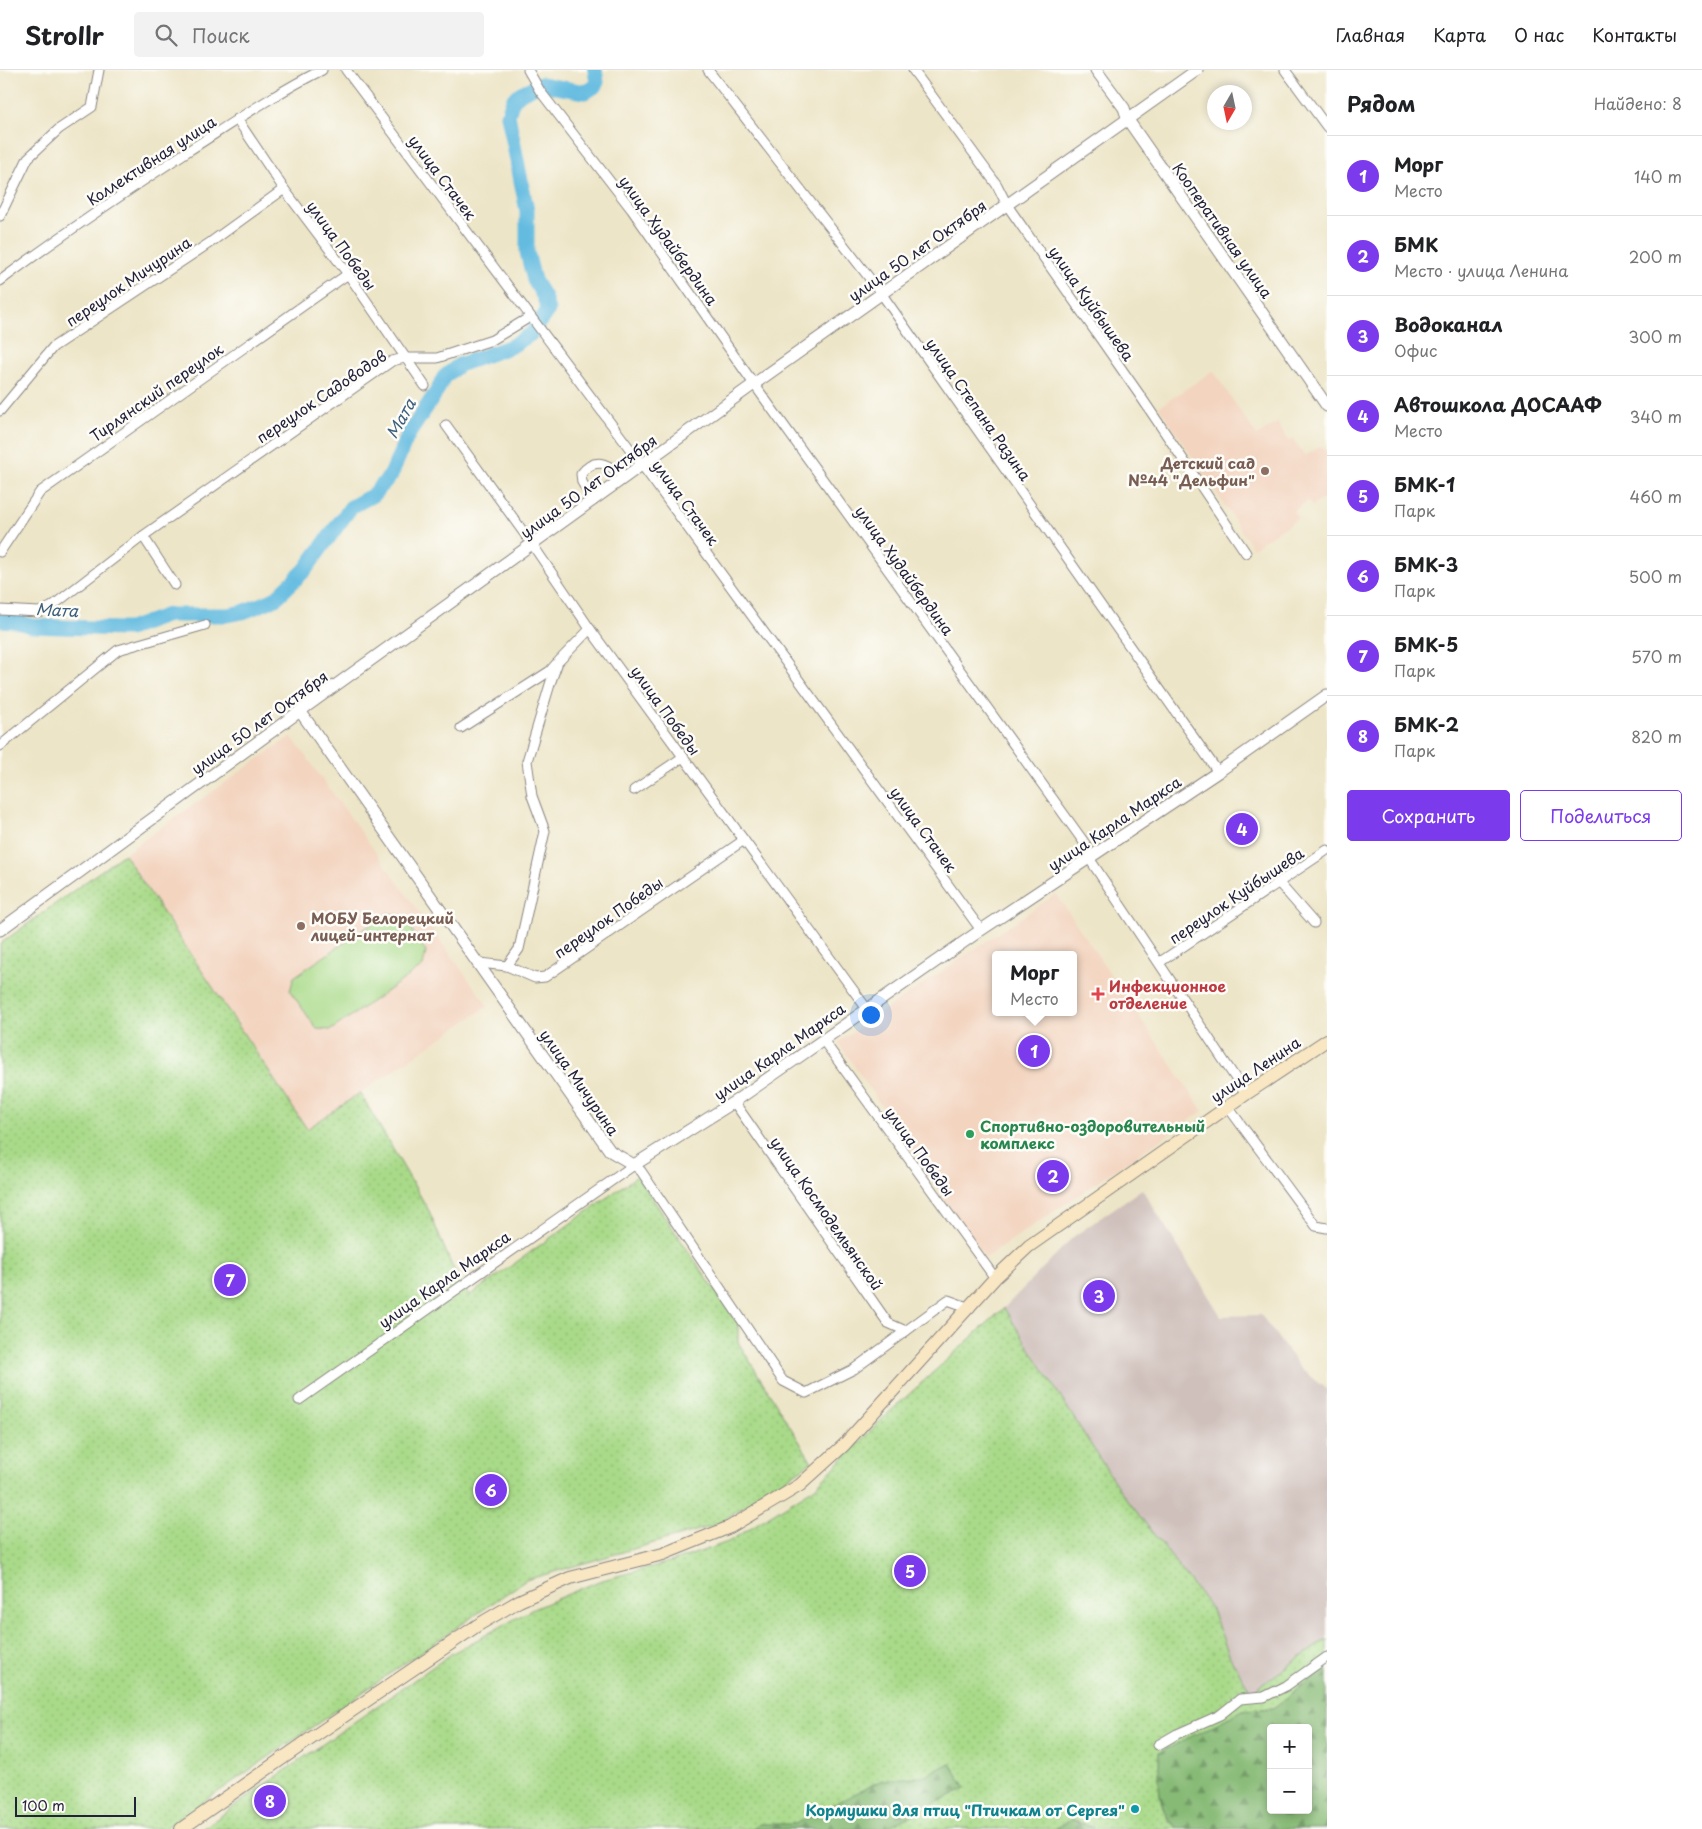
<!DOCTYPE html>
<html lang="ru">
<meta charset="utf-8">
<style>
:root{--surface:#fff;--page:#f2f2f2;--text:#202124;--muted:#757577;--line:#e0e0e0;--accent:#7c3aed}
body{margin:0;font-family:"Playpen Sans",sans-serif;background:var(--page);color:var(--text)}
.controls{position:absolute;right:15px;bottom:15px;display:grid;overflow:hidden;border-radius:5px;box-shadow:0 2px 8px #0003}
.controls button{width:45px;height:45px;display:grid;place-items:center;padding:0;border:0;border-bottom:1px solid var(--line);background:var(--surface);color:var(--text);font:25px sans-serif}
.compass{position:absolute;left:1207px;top:15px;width:45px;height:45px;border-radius:50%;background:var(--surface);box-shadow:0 2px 8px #0003;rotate:189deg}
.scale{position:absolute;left:15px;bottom:12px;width:121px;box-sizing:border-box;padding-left:5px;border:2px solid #22223b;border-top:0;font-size:14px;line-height:18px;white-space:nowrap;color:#22223b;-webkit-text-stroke:4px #fdfcf7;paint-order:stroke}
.you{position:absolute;left:870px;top:944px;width:18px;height:18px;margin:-12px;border:4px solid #fff;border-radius:50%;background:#1a73e8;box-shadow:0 0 0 8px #1a73e833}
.badge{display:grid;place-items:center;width:32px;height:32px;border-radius:50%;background:var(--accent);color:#fff;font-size:16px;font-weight:700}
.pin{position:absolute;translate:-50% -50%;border:2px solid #fff;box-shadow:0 1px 5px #0006}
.popup{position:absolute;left:992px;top:881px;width:85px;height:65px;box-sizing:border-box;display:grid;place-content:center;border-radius:5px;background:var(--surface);filter:drop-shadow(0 1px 4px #0005);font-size:16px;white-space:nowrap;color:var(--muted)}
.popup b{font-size:19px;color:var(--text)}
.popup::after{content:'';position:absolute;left:50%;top:100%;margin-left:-10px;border:10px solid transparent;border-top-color:var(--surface)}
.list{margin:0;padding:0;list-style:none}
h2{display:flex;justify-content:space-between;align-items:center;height:65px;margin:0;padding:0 20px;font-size:21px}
h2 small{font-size:16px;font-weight:400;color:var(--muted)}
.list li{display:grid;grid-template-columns:32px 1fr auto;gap:15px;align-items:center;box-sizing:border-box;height:80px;padding:0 20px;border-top:1px solid var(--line)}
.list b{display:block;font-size:19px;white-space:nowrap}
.list p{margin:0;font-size:16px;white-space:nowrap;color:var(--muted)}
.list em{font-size:16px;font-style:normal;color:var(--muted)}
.actions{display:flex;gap:10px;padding:15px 20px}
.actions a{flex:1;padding:11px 0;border:1px solid var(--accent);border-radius:5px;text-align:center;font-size:18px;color:var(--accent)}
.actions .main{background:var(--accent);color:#fff}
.icon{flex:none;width:28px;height:28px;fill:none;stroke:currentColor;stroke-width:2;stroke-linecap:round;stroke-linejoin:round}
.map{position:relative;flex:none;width:1327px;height:1759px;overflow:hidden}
header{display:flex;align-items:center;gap:30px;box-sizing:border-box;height:70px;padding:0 25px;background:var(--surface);border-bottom:1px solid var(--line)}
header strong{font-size:24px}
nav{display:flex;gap:28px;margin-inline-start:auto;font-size:18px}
.search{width:350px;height:45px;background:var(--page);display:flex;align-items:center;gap:12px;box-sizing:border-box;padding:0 18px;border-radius:5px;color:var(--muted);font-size:19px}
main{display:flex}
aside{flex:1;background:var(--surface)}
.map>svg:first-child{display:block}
.built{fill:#f3d4bf;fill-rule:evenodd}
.industrial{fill:#cfc0bb}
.grass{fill:url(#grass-dots);stroke:#667e62}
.forest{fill:url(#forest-firs);stroke:#546e58;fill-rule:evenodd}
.pitch{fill:#a9da89;stroke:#667e62}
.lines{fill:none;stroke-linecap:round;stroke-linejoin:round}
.river{stroke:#63bbe0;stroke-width:15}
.minor-casing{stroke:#888481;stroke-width:11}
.tertiary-casing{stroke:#888481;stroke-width:13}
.secondary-casing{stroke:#888481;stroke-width:14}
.minor{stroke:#fff;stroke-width:9}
.tertiary{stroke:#fff;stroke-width:11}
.secondary{stroke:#f9e7c3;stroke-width:12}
.education-dot{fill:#8d6e63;stroke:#fdfcf7;stroke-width:2}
.health-dot{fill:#e0444e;stroke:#fdfcf7;stroke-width:2}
.leisure-dot{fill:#2e9e5b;stroke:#fdfcf7;stroke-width:2}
.culture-dot{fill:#0f9aa8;stroke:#fdfcf7;stroke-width:2}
.labels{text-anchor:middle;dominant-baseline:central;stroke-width:5;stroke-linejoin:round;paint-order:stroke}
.street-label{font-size:15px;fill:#22223b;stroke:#fdfcf7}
.education-label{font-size:15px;font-weight:bold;fill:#785e54;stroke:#fdfcf7;text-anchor:end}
.health-label{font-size:15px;font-weight:bold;fill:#be3a42;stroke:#fdfcf7;text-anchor:start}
.leisure-label{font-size:15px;font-weight:bold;fill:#27864d;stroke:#fdfcf7;text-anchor:start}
.culture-label{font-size:15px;font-weight:bold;fill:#0d838f;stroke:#fdfcf7;text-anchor:end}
.water-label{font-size:16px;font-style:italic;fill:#3c5f7d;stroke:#fdfcf7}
</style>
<header>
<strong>Strollr</strong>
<div class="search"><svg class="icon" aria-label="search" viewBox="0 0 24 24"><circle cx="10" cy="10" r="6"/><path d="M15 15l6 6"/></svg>Поиск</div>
<nav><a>Главная</a><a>Карта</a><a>О нас</a><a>Контакты</a></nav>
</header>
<main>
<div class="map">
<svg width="1327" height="1759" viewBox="0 0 1327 1759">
<defs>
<pattern id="grass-dots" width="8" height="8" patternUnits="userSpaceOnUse" patternTransform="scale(1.25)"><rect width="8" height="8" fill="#a9da89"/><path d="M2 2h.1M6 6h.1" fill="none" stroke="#91bb77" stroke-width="1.8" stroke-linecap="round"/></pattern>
<pattern id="forest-firs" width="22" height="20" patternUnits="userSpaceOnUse" patternTransform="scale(1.25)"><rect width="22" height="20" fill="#86ba75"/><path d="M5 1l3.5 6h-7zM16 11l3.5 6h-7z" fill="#6d9761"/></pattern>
</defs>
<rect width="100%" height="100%" fill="#fdfcf7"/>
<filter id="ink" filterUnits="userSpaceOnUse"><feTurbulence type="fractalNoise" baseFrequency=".02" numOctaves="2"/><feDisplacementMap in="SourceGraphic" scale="10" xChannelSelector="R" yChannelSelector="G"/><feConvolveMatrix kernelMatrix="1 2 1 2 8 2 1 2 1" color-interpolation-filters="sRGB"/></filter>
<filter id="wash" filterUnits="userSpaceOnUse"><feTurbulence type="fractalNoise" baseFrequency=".0096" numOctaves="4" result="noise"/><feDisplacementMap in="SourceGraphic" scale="20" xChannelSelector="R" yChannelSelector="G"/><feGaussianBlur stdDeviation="1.12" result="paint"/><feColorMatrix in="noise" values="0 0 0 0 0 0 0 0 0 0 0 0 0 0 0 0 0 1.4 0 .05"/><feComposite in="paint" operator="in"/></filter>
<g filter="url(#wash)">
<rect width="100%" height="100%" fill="#ede5c7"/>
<g class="built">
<polygon points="1213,301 1257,366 1277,353 1289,371 1293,369 1305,386 1322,375 1327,383 1327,426 1312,436 1308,431 1293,441 1298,448 1253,478 1159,337"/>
<polygon points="291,666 488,936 307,1059 124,784"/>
<path d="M 1056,824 L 1203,1041 L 985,1188 L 838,972 ZM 995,885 L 1073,885 L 1073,942 L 995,942 Z"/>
</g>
<polygon class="industrial" points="1142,1119 1221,1246 1261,1245 1301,1299 1327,1320 1327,1569 1251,1623 1230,1587 1212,1540 1119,1419 1004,1238 1073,1167"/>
<g class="grass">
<polygon points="124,784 307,1059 360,1023 429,1141 451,1194 469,1226 637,1106 738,1254 738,1272 812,1392 716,1455 526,1510 164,1759 0,1759 0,874"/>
<polygon points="1004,1238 1119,1419 1212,1540 1230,1587 1251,1622 1327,1569 1327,1597 1273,1638 1243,1640 1167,1749 1178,1759 1097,1759 1071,1750 1055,1759 1025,1759 1024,1757 1020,1759 202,1759 451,1584 533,1539 599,1511 677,1490 728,1472 814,1418 884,1347"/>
</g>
<g class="forest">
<path d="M 1327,1597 L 1327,1759 L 1178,1759 C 1154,1737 1160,1713 1159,1683 L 1243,1640 L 1273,1638 ZM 1271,1658 L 1308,1658 L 1308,1740 L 1271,1740 Z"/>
<polygon points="950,1693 966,1718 884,1759 752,1759 759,1754 795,1754 882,1710 923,1706"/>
<polygon points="1071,1750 1097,1759 1055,1759"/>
</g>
<polygon class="pitch" points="388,843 403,846 426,882 423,896 331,960 317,959 290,921 294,907"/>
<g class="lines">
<polyline class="river" points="0,550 15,551 31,556 121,559 129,559 168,545 227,545 243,542 275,529 305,500 351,437 373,425 391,405 408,365 437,321 444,307 459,295 512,276 531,264 548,240 544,227 534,210 527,182 527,141 508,45 513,30 521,23 540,14 585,22 594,17 597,12 595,0"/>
</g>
</g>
<g filter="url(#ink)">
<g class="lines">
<g class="minor-casing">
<g id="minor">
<polyline points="346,0 642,395 981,860"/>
<polyline points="528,0 540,21 632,140 754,314 1086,775 1089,788 1246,1024"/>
<polyline points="708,0 881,223 1218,702"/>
<polyline points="913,0 997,115 1007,135 1139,324 1246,483"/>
<polyline points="1285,0 1327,57"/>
<polyline points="237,49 284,119 348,204 425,316"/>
<polyline points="0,146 28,88 59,59 92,37 99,0"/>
<path d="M 0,211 C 61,165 124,123 188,81 C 232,53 276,23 322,0"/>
<polyline points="0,341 53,277 211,172 284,119"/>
<polyline points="446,355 532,474 590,559 867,939"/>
<path d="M 593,431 L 582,412 L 581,404 C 597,384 609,396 626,407"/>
<polyline points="143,466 175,515"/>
<polyline points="0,482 40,422 348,204"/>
<polyline points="0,540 39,542 51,537 143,466 392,291 405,288 437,288 492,270 530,247"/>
<polyline points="461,658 550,601 556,594"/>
<polyline points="0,676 118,580 205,555"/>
<polyline points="634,720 683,687"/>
<polyline points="1279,813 1314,853"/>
<polyline points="1160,892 1327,780"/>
<polyline points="479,893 507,896 535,908 545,907 744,770"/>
<polyline points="507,896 519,879 545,761 532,726 527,691 551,611 558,592 590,559"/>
<polyline points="823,970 995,1208"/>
<polyline points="734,1032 888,1253 906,1261"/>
<polyline points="1228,1037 1316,1156 1327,1158"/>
<polyline points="299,1330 634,1095 641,1101 783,1311 806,1323 854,1299 948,1230 970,1238"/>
<polyline points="1158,1675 1177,1664 1220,1645 1240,1629 1264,1627 1286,1616 1327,1587"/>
</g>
</g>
<g class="tertiary-casing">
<g id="tertiary">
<polyline points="1096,0 1124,38 1128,50 1327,336"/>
<polyline points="300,641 610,1081 634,1095 734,1032 981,860 1218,702 1327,625"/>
<polyline points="0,860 300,641 754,314 1197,0"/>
</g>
</g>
<g class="secondary-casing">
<polyline id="secondary" points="181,1759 316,1665 478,1555 519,1531 570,1508 663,1484 730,1457 800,1415 844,1375 995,1208 1029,1176 1246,1024 1327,970"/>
</g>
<use href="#minor" class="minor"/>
<use href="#tertiary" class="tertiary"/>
<use href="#secondary" class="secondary"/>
</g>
</g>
<g class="education-dot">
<circle cx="1265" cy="401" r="5"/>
<circle cx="301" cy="856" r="5"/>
</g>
<path class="health-dot" d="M1095.5 916.5h5v5h5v5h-5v5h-5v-5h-5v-5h5z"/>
<circle class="leisure-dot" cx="970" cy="1064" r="5"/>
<circle class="culture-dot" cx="1135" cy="1739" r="5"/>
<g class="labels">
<g class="street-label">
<text transform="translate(151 90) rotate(-33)">Коллективная улица</text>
<text transform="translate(443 107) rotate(53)">улица Стачек</text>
<text transform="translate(1223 160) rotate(55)">Кооперативная улица</text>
<text transform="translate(669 170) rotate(54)">улица Худайбердина</text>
<text transform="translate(342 175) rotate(54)">улица Победы</text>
<text transform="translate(917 180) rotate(-35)">улица 50 лет Октября</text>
<text transform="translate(128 211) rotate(-34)">переулок Мичурина</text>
<text transform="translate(1092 233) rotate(55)">улица Куйбышева</text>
<text transform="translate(156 322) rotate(-35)">Тирлянский переулок</text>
<text transform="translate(321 326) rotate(-34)">переулок Садоводов</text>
<text transform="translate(979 339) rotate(55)">улица Степана Разина</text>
<text transform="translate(588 416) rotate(-36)">улица 50 лет Октября</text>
<text transform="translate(686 432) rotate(54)">улица Стачек</text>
<text transform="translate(905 500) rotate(54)">улица Худайбердина</text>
<text transform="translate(666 640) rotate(54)">улица Победы</text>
<text transform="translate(259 652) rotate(-36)">улица 50 лет Октября</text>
<text transform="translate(1114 753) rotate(-34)">улица Карла Маркса</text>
<text transform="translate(924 759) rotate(54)">улица Стачек</text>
<text transform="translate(1236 825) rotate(-34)">переулок Куйбышева</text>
<text transform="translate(608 847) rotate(-35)">переулок Победы</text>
<text transform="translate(779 981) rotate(-35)">улица Карла Маркса</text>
<text transform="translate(1255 999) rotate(-34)">улица Ленина</text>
<text transform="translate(580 1012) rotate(55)">улица Мичурина</text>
<text transform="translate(920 1081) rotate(54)">улица Победы</text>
<text transform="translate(827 1143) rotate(55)">улица Космодемьянской</text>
<text transform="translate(444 1209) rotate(-35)">улица Карла Маркса</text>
</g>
<g class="education-label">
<text x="1255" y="392">Детский сад<tspan x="1255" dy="17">№44 "Дельфин"</tspan></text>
<text x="311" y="847" text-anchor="start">МОБУ Белорецкий<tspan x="311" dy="17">лицей-интернат</tspan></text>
</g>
<g class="health-label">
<text x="1109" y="915">Инфекционное<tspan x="1109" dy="17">отделение</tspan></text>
</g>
<g class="leisure-label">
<text x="980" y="1055">Спортивно-оздоровительный<tspan x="980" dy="17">комплекс</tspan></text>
</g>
<g class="culture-label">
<text x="1125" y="1739">Кормушки для птиц "Птичкам от Сергея"</text>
</g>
<g class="water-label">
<text transform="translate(400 348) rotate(-61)">Мата</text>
<text transform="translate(57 539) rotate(3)">Мата</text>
</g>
</g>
</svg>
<div class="controls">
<button>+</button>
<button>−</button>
</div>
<svg class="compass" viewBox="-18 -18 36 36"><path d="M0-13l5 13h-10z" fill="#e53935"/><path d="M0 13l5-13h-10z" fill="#757577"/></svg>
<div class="scale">100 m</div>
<div class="you"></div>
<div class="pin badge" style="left:1034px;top:981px">1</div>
<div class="popup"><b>Морг</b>Место</div>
<div class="pin badge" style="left:1053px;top:1106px">2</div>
<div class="pin badge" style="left:1099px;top:1226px">3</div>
<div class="pin badge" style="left:1242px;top:759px">4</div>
<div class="pin badge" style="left:910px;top:1501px">5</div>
<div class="pin badge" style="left:491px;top:1420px">6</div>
<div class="pin badge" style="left:230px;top:1210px">7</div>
<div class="pin badge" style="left:270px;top:1731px">8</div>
</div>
<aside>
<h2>Рядом<small>Найдено: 8</small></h2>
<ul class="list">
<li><span class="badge">1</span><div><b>Морг</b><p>Место</p></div><em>140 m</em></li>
<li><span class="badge">2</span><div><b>БМК</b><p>Место · улица Ленина</p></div><em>200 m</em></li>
<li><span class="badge">3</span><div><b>Водоканал</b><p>Офис</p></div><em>300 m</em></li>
<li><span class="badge">4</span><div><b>Автошкола ДОСААФ</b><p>Место</p></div><em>340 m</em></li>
<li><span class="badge">5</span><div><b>БМК-1</b><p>Парк</p></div><em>460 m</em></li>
<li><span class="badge">6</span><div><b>БМК-3</b><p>Парк</p></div><em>500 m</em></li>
<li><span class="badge">7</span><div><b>БМК-5</b><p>Парк</p></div><em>570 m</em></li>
<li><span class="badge">8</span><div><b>БМК-2</b><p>Парк</p></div><em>820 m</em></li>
</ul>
<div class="actions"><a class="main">Сохранить</a><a>Поделиться</a></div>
</aside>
</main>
